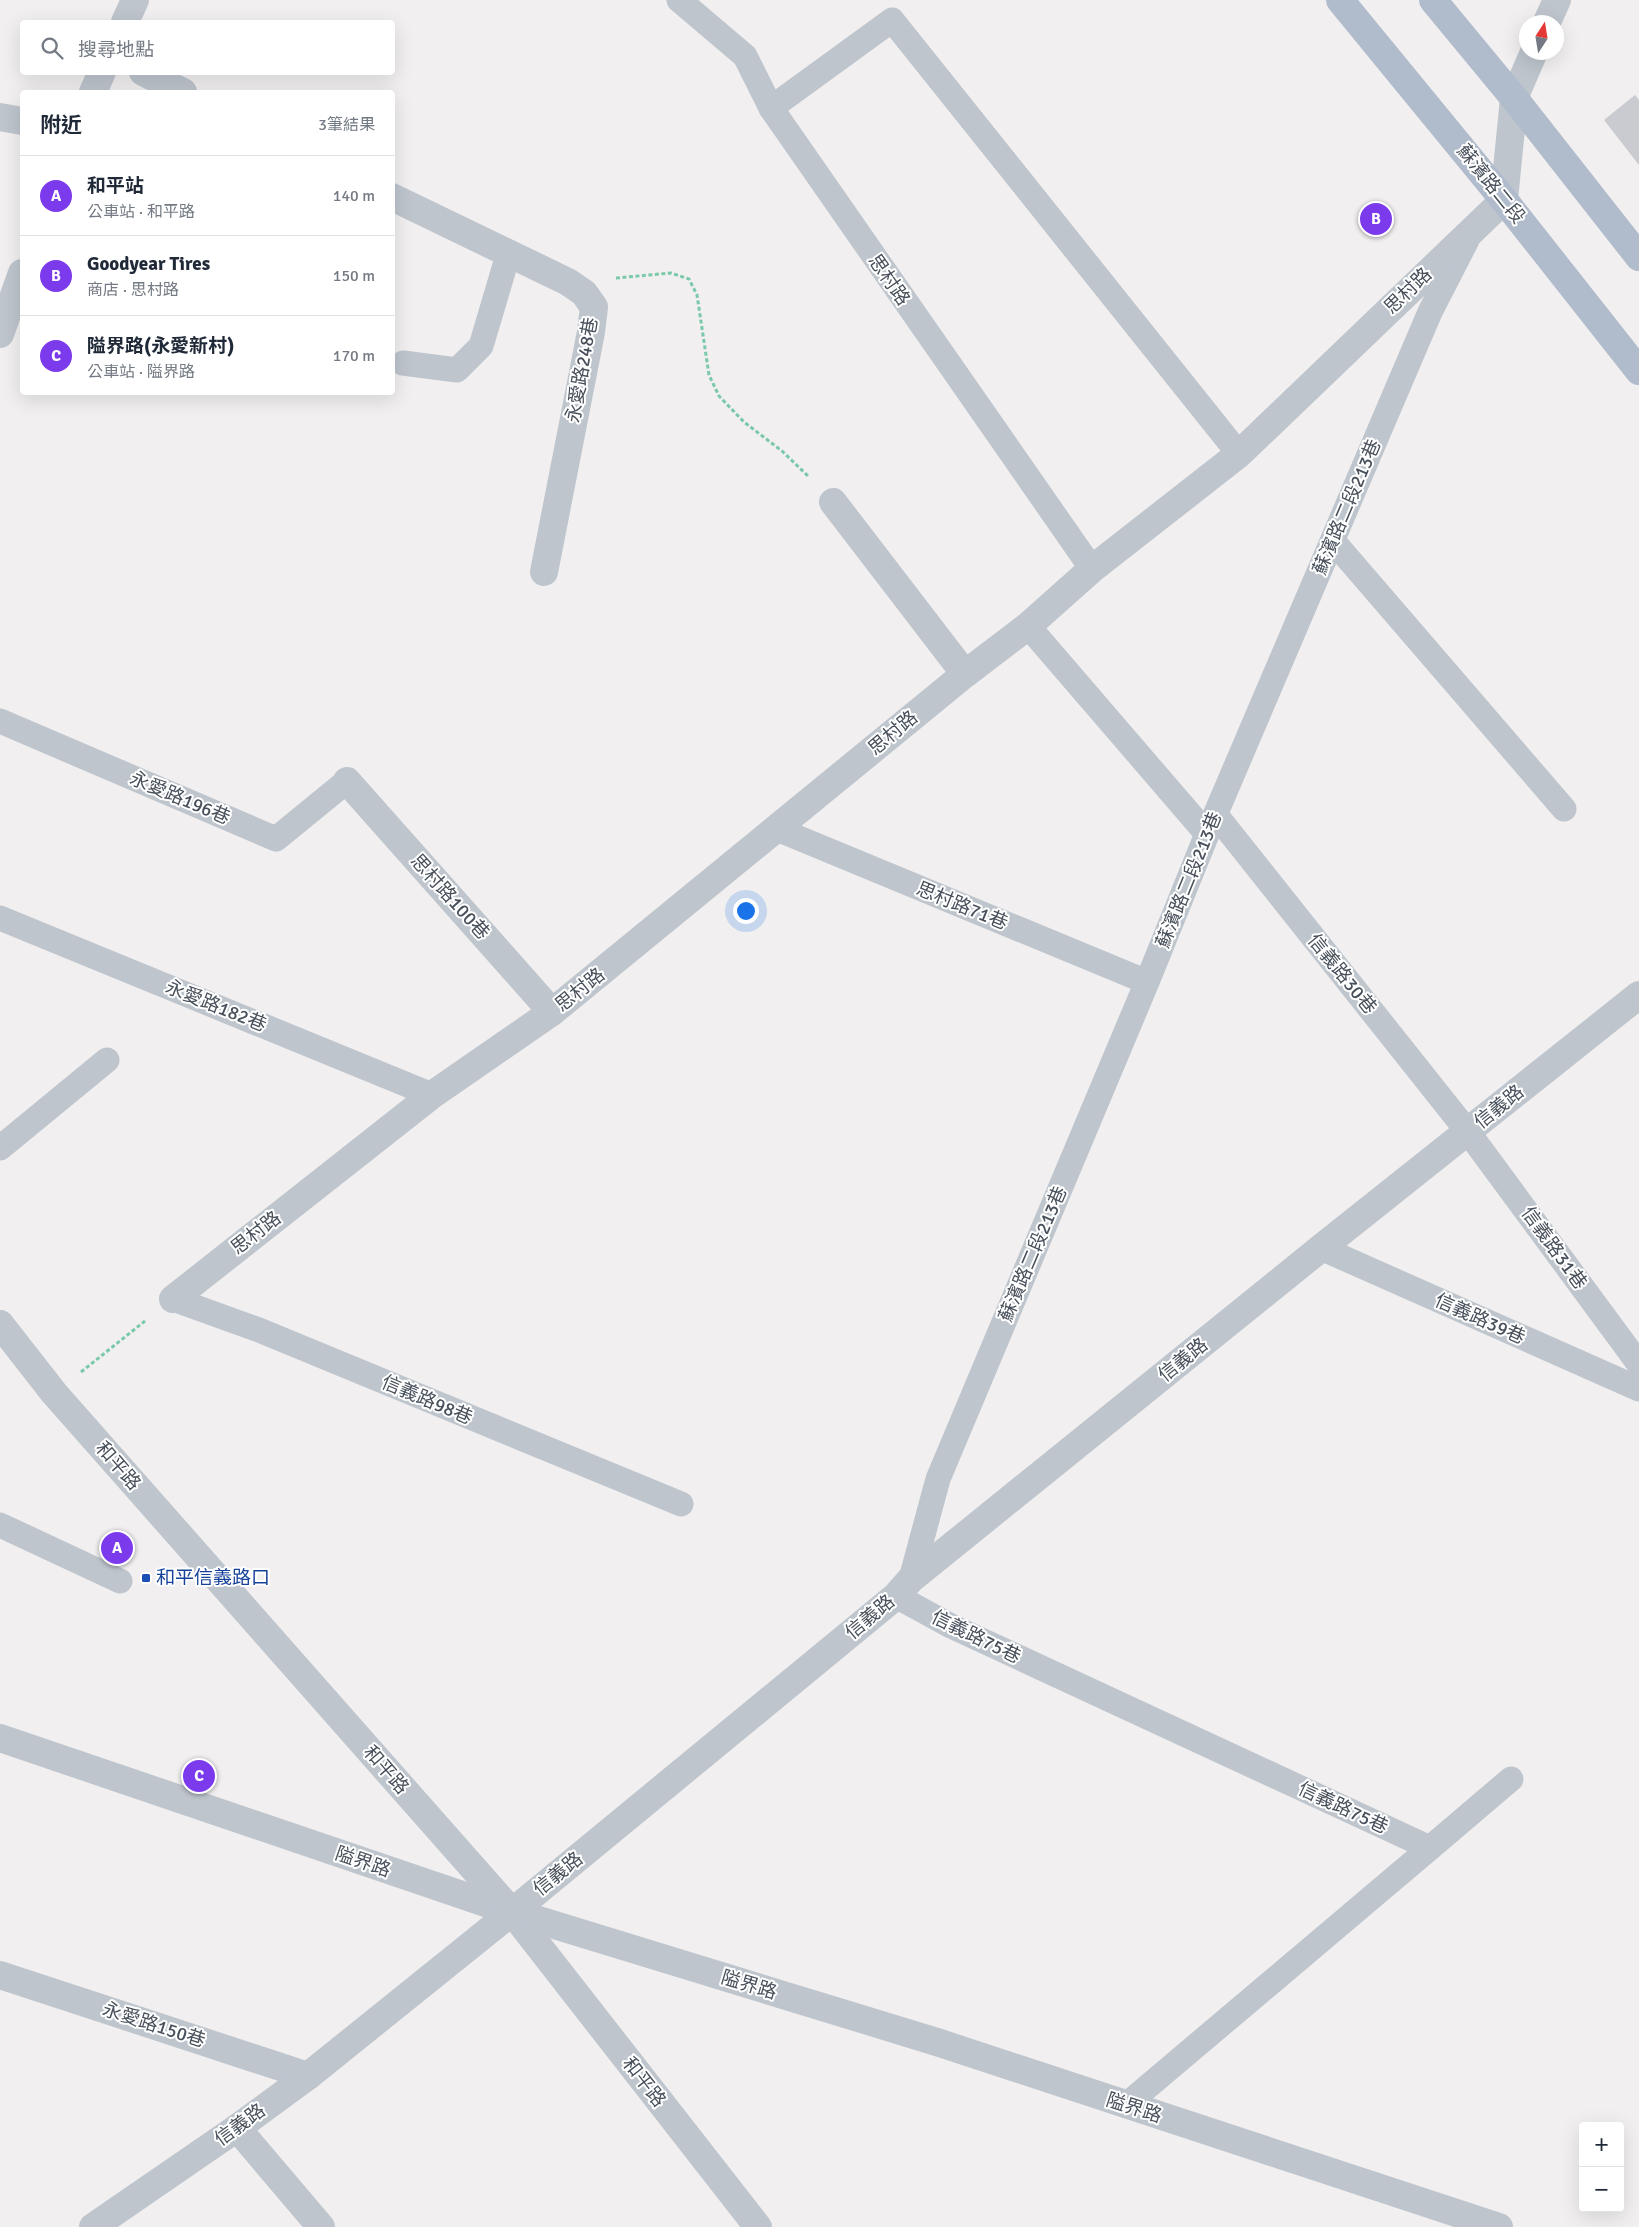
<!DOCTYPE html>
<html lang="zh-TW">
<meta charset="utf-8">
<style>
:root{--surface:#fff;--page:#f6f6f7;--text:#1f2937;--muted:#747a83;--line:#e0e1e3;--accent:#7c3aed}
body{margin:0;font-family:Signika,"Noto Sans TC",sans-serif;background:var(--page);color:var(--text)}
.controls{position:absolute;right:15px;bottom:15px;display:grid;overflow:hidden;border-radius:5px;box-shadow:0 5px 20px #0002}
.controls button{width:45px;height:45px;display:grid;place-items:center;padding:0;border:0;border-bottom:1px solid var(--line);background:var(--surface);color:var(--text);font:25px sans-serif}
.compass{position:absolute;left:1519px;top:15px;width:45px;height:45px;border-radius:50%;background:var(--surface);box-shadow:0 5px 20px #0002;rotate:12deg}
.you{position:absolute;left:745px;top:910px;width:18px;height:18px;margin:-12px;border:4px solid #fff;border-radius:50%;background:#1a73e8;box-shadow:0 0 0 8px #1a73e833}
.badge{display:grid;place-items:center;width:32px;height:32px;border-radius:50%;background:var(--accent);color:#fff;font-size:16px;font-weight:700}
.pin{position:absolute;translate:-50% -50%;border:2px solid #fff;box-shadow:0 1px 5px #0006}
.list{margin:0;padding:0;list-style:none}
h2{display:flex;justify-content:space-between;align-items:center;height:65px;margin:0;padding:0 20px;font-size:21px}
h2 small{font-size:16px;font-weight:400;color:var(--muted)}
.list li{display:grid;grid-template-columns:32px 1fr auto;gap:15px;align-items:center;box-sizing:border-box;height:80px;padding:0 20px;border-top:1px solid var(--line)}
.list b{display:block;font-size:19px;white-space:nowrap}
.list p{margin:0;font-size:16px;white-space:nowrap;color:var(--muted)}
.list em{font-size:16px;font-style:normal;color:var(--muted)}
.icon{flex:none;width:28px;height:28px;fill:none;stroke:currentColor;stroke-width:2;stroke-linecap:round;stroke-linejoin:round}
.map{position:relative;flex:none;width:1639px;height:2227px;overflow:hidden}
.search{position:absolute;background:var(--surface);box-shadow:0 5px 20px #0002;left:20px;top:20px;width:375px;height:55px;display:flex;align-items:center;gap:12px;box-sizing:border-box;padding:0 18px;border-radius:5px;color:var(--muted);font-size:19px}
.panel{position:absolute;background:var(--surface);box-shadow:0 5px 20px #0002;left:20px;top:90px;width:375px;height:305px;border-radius:5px}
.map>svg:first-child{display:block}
.building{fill:#c9cbd1}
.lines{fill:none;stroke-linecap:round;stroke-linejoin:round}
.path{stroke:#7ac9aa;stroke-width:3;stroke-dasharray:4 2.5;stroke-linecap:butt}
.service{stroke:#bec5cd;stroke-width:25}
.minor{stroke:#bec5cd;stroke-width:28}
.tertiary{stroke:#bec5cd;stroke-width:28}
.primary{stroke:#b0bbcc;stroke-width:28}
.transit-dot{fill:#1a4fb4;stroke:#fff;stroke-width:2}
.labels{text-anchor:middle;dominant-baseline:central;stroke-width:4;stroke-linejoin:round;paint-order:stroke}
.street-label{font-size:19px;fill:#48505b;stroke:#fff}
.transit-label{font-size:19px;fill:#164399;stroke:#fff;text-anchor:start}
</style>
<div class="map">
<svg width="1639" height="2227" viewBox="0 0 1639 2227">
<rect width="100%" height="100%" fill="#f1efef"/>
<polygon class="building" points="1635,95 1639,100 1639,165 1604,120"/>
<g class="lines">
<g class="path">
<polyline points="616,278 671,273 689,279 697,295 709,375 719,396 744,422 782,451 808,476"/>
<polyline points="81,1372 145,1321"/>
</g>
<g class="service">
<polyline points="679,0 745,56 771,108 1092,569"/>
<polyline points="771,108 892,20 1239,454"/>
<polyline points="403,363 457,370 481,346 508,255"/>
<polyline points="1333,541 1564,809"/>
<polyline points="1028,626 1207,834"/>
<polyline points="0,721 276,839 347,781"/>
<polyline points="1216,815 1468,1132 1639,1364"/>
<polyline points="777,829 1147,982"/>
<polyline points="0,918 432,1095"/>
<polyline points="0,1148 107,1060"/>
<polyline points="1321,1248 1639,1389"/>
<polyline points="173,1299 259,1330 681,1504"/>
<polyline points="0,1525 120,1581"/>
<polyline points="911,1579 938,1479 1147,982 1207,834 1430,312 1467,240"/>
<polyline points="896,1596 951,1626 1430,1848 1126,2105"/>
<polyline points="1430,1848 1511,1779"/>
</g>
<g class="minor">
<polyline points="125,22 135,0"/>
<polyline points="1547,22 1557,0"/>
<polyline points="143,72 183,92"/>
<polyline points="93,92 102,72"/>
<polyline points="0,117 22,121"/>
<polyline points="392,197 568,282 584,293 594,307 591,332 544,572"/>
<polyline points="0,334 22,273"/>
<polyline points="833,502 965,674"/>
<polyline points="347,781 552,1012"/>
<polyline points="173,1299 432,1095 552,1012 965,674 1028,626 1092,569 1239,454 1504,200 1514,98 1534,52"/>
<polyline points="0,1324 54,1393 512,1912 758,2227"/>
<polyline points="0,1975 308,2076"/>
<polyline points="237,2128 321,2227"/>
</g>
<g class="tertiary">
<polyline points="0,1738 512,1912 940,2043 1499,2227"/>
<polyline points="93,2227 237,2128 308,2076 512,1912 896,1596 911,1579 1321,1248 1639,995"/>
</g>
<g class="primary">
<polyline points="1340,0 1504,200 1639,371"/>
<polyline points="1433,0 1514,98 1639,257"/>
</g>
</g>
<rect class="transit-dot" x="141" y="1573" width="10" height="10" rx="2.5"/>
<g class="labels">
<g class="street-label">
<text transform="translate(1491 184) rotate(51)">蘇濱路二段</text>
<text transform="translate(889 280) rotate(55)">思村路</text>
<text transform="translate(1408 291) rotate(-44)">思村路</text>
<text transform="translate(582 370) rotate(-80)">永愛路248巷</text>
<text transform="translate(1347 507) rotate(-67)">蘇濱路二段213巷</text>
<text transform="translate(893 733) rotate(-40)">思村路</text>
<text transform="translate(180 798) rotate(23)">永愛路196巷</text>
<text transform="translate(1189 880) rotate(-68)">蘇濱路二段213巷</text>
<text transform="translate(450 897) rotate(48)">思村路100巷</text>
<text transform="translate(962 906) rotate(22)">思村路71巷</text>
<text transform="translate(1342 974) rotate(51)">信義路30巷</text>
<text transform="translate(580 990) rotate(-39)">思村路</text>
<text transform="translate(216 1006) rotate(22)">永愛路182巷</text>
<text transform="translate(1499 1107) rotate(-39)">信義路</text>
<text transform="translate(256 1233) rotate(-38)">思村路</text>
<text transform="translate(1554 1248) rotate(54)">信義路31巷</text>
<text transform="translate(1033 1254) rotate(-67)">蘇濱路二段213巷</text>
<text transform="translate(1480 1319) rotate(24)">信義路39巷</text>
<text transform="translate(1183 1360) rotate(-39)">信義路</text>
<text transform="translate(427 1400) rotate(23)">信義路98巷</text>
<text transform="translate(118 1466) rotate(49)">和平路</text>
<text transform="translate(870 1617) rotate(-40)">信義路</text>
<text transform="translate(976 1637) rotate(26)">信義路75巷</text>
<text transform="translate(386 1770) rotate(49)">和平路</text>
<text transform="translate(1343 1808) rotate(25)">信義路75巷</text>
<text transform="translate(363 1862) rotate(19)">隘界路</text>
<text transform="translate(558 1874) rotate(-39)">信義路</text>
<text transform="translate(749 1985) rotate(17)">隘界路</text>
<text transform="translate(154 2025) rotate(18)">永愛路150巷</text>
<text transform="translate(644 2082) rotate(52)">和平路</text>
<text transform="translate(1134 2108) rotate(18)">隘界路</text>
<text transform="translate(240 2125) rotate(-36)">信義路</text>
</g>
<g class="transit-label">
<text x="156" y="1578">和平信義路口</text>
</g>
</g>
</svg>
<div class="controls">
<button>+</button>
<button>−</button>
</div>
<svg class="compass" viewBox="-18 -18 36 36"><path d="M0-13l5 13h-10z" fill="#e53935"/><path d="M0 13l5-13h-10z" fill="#747a83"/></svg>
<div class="you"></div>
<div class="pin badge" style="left:117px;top:1548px">A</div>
<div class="pin badge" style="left:1376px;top:219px">B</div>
<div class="pin badge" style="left:199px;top:1776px">C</div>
<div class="search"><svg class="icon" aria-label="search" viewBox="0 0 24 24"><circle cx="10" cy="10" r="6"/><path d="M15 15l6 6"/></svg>搜尋地點</div>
<section class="panel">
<h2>附近<small>3筆結果</small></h2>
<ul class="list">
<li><span class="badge">A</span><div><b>和平站</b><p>公車站 · 和平路</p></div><em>140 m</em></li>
<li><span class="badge">B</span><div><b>Goodyear Tires</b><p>商店 · 思村路</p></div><em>150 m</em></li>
<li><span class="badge">C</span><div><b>隘界路(永愛新村)</b><p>公車站 · 隘界路</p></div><em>170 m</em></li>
</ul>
</section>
</div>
